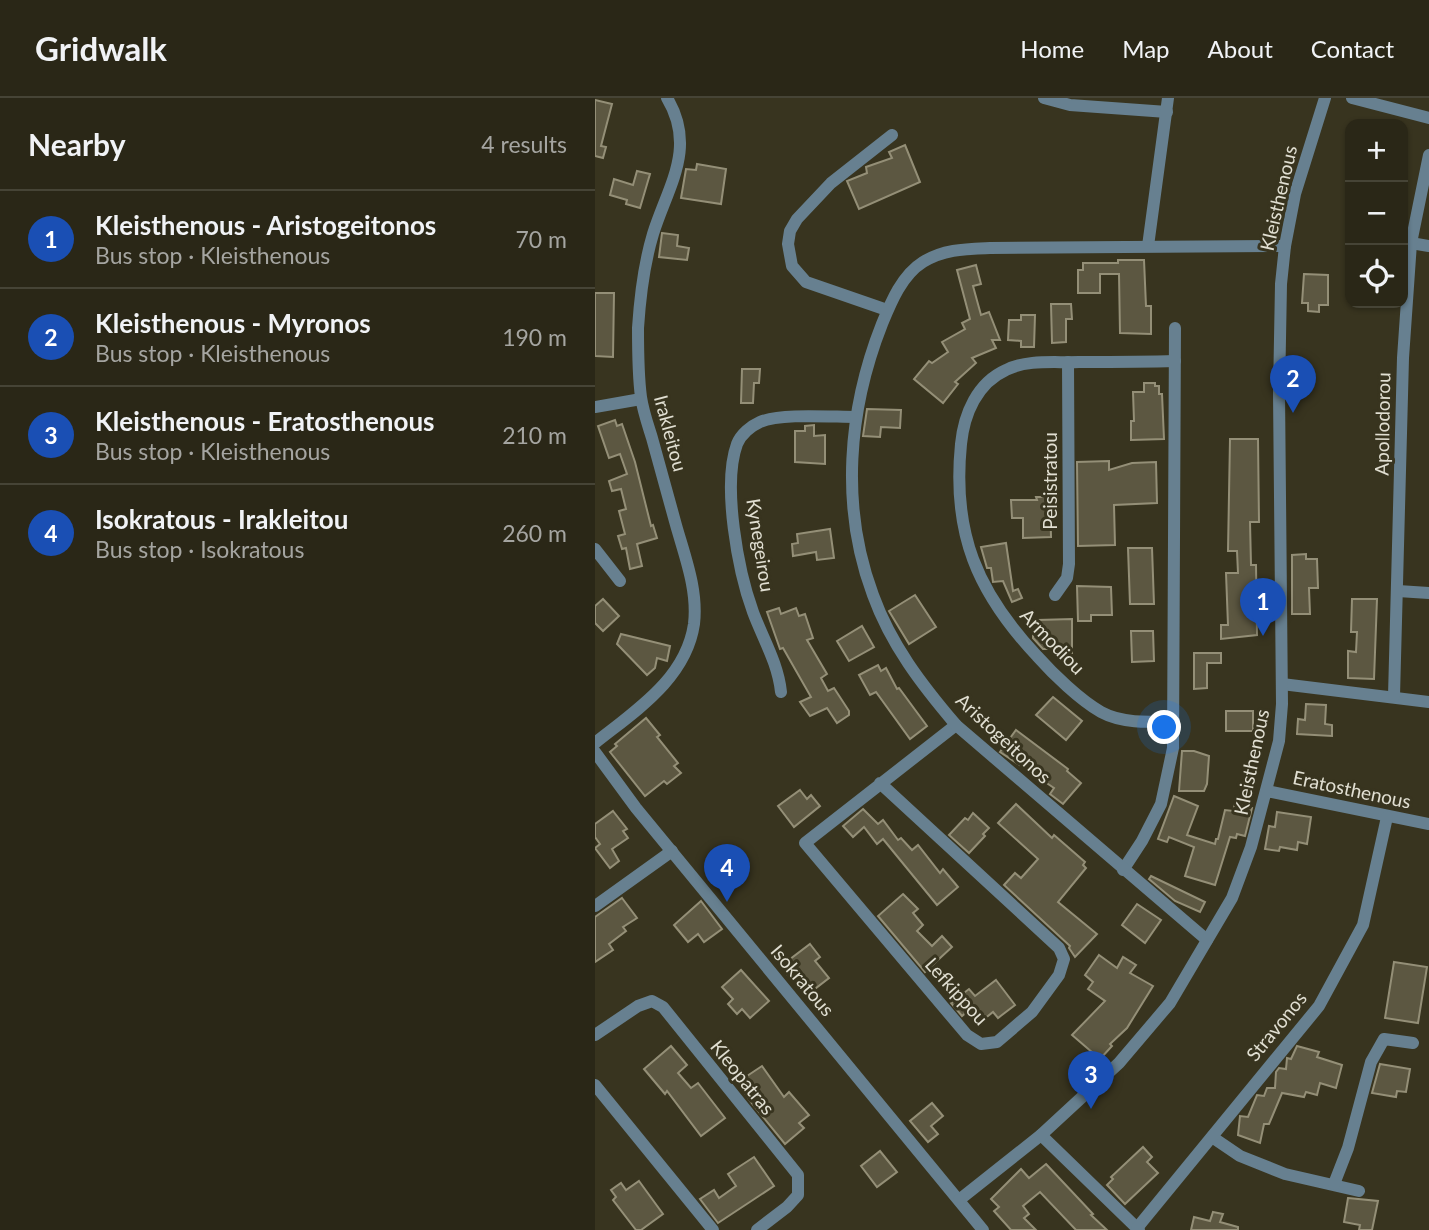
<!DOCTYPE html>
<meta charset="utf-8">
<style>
:root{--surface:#2a2717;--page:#363324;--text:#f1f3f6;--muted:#a5a5a1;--line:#464436;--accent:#bca0f2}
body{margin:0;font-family:Lato,sans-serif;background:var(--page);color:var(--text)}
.controls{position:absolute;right:21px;top:21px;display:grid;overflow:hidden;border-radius:14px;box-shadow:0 2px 5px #0004}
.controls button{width:63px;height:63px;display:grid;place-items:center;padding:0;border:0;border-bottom:2px solid var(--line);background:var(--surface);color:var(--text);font:35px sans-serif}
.you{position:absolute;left:570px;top:630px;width:24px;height:24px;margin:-18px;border:5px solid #fff;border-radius:50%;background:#1a73e8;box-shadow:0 0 0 10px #1a73e833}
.badge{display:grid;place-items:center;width:46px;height:46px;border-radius:50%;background:var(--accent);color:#fff;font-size:23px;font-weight:700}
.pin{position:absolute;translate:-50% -58px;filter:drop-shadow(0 2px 4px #0008)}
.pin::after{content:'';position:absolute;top:37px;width:24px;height:21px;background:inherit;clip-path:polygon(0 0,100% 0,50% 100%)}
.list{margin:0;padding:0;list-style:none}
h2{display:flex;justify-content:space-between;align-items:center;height:91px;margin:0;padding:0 28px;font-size:30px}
h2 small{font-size:23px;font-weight:400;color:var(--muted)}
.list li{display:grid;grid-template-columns:46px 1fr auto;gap:21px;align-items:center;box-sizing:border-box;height:98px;padding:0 28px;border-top:2px solid var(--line)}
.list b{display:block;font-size:26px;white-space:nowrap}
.list p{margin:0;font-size:23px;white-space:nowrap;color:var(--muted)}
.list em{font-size:23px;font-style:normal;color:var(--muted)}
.icon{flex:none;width:38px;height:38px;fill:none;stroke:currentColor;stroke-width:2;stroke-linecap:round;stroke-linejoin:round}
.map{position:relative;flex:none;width:834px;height:1132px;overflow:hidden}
header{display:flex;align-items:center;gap:42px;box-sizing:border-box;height:98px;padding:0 35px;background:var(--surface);border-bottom:2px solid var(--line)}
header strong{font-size:33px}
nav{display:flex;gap:38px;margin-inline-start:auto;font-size:24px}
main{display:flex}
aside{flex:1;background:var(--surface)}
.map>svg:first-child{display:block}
.building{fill:#5c5741;stroke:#948f77;stroke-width:2}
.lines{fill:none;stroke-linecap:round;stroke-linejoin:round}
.minor{stroke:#678090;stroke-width:12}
.labels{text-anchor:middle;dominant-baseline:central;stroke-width:6;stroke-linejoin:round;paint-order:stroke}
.street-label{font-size:19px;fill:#e1dfd2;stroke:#38341f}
</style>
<header>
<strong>Gridwalk</strong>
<nav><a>Home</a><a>Map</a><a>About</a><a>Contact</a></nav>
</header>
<main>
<aside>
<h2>Nearby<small>4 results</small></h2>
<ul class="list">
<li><span class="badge" style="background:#1a4fb4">1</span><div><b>Kleisthenous - Aristogeitonos</b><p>Bus stop · Kleisthenous</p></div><em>70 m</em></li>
<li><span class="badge" style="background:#1a4fb4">2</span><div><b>Kleisthenous - Myronos</b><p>Bus stop · Kleisthenous</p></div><em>190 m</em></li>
<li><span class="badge" style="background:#1a4fb4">3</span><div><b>Kleisthenous - Eratosthenous</b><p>Bus stop · Kleisthenous</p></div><em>210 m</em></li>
<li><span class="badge" style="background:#1a4fb4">4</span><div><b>Isokratous - Irakleitou</b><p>Bus stop · Isokratous</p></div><em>260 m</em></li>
</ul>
</aside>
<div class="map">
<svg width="834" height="1132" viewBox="0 0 834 1132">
<rect width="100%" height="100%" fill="#38341f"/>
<g class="building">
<polygon points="0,2 17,6 6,48 11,49 8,60 0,58"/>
<polygon points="310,47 325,84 264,111 252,83 272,75 271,69 297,60 294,54"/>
<polygon points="102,66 131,71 126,106 86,100 91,71 101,72"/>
<polygon points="42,73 55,76 45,110 31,106 32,102 15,97 19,81 38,87"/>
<polygon points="67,135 83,137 82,148 94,150 92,162 64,159"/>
<polygon points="523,162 549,162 551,208 556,208 556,236 525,235 524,176 505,176 505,195 483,195 483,172 488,172 488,165 523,165"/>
<polygon points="381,167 386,186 378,188 386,217 394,214 405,242 397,242 401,250 377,260 381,265 360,284 363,286 348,305 319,281 334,263 337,265 353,254 347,244 370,231 367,225 375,221 362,172"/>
<polygon points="709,176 733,177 733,207 724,207 724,214 713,213 713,205 707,205"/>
<polygon points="0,195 19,195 18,259 0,258"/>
<polygon points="456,206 476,206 477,221 471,221 471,244 457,245"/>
<polygon points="426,217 440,217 439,249 426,249 426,243 413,242 414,222 426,222"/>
<polygon points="147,271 165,271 164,285 159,285 158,305 146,305"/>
<polygon points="549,285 560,285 560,288 564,288 564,296 567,296 569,341 536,342 536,323 539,323 538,294 549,294"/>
<polygon points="272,311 306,312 305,330 286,329 285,339 268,338"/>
<polygon points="20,322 22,328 27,326 40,364 56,428 58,427 62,440 42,446 47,468 35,471 31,450 27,451 23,438 30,436 24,413 31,411 26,391 17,393 14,383 32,376 25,356 14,360 3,328"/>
<polygon points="219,327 219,338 230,337 230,366 200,364 200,333 210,333 210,328"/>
<polygon points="635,341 663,341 664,424 655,424 656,467 661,467 662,537 626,541 626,527 633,527 631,475 643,475 642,453 633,453"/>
<polygon points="514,363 514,372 537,365 561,364 562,405 519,407 520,447 483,448 482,364"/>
<polygon points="441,399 455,399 456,439 428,440 428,420 417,420 416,402 442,402"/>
<polygon points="235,431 239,460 222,462 221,454 198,458 197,446 203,445 202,436"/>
<polygon points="411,445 418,493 423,491 427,500 417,504 408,483 398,484 396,470 392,470 386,449"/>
<polygon points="533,450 557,450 559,506 535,506"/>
<polygon points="711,456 711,461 722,461 723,490 714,490 715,516 697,516 697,457"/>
<polygon points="482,488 516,489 517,517 496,517 496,523 483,523"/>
<polygon points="320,497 341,529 314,546 294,513"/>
<polygon points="8,501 24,518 8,533 0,525 0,508"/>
<polygon points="757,501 782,501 779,581 753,580 753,553 761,554 762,534 756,534"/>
<polygon points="184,510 186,516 201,510 204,518 210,516 218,540 212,542 232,576 226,580 233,593 239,590 254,613 254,617 242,625 232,610 215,618 205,604 216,599 188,550 185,551 172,514"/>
<polygon points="477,521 477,555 460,555 460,551 448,551 438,540 438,527 443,527 443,522"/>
<polygon points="267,528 279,549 254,563 242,543"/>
<polygon points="536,533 558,533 559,563 537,564"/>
<polygon points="26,536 75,548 72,563 62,560 60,570 52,577 22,546"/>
<polygon points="599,555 626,555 626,565 612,565 612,590 599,591"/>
<polygon points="283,567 286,573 291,570 302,591 304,590 332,628 315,641 281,594 275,597 264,577"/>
<polygon points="458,599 487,623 471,642 441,617"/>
<polygon points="711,606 731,607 730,626 737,627 737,638 702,636 703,621 710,622"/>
<rect x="631" y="613" width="27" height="20"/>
<polygon points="51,620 65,637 62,639 83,665 79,668 86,675 72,686 69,683 50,698 15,654 22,648 20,646"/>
<polygon points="421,632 473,671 472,673 486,685 468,706 455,696 459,690 405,654"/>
<polygon points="587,653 599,653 614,658 612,686 609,693 584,693"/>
<polygon points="205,692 212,701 216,697 225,708 199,729 183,708"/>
<polygon points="579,698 603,708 592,737 620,746 621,741 623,741 630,712 638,713 640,706 657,710 650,738 642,736 641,740 635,739 620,787 590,778 599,749 574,739 572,744 563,741"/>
<polygon points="421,706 457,740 459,737 490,764 488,767 491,770 463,804 502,836 480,859 474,850 475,848 409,787 420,775 426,780 443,761 403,725"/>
<polygon points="268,711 283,726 288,722 303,742 306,740 317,752 323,747 345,775 348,771 363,789 342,807 288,741 282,746 269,729 258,739 248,728"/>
<polygon points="18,713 32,731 28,733 33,740 17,751 24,763 15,770 0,750 5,746 0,739 0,726"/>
<polygon points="682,714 716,719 712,746 703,744 702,752 685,749 684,753 670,751 674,728 680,729"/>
<polygon points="378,715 394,730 388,736 390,738 374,755 354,737 370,720 373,722"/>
<polygon points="556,778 610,804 605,814 580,803 554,781"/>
<polygon points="308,796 323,811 318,815 328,827 322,833 337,848 347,838 357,849 330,874 283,818"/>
<polygon points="27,800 42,820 28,829 31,833 14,846 18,852 0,864 0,819"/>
<polygon points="106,803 127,831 109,844 103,836 93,844 79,827"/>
<polygon points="542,806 566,822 550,845 527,827"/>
<polygon points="215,846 225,859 220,863 234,880 212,897 197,877 194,879 186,868"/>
<polygon points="504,857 522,870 528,859 541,867 535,875 558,888 532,930 515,946 517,948 505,961 477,937 510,903 493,891 498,884 490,877"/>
<polygon points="799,864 832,869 823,925 790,920"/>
<polygon points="146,872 174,903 155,920 147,911 142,916 133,906 138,901 127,889"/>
<polygon points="401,882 420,907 403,920 398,914 383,926 373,913 367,918 356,905 374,891 380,898"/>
<polygon points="76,948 92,967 83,975 96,990 103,985 130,1020 106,1038 72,993 70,996 49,971"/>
<polygon points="702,948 724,954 722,959 747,967 741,990 725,985 722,997 711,994 709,999 687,995 674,1026 669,1026 665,1045 643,1037 645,1018 653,1019 662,997 669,998 672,990 680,990 681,974 684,970 691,971 692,960 696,961"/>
<polygon points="785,966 815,971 811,994 802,993 801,999 777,995"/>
<polygon points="167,968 189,999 194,994 214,1017 204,1025 209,1030 190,1046 155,1003 143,984"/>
<polygon points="337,1005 348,1018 336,1028 343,1036 333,1044 315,1023"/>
<polygon points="548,1049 557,1059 552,1064 563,1075 530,1106 512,1087 518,1081 516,1079"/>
<polygon points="285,1053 302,1074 282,1089 266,1068"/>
<polygon points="159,1059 179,1088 123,1125 105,1101 119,1092 124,1100 141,1088 133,1076"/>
<polygon points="451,1066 498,1116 496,1117 512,1132 481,1132 445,1094 428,1108 434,1116 429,1120 441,1132 416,1132 399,1113 404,1109 396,1101 426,1071 434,1080"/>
<polygon points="44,1083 68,1116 46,1132 41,1132 18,1102 21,1099 16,1092 26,1085 31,1092"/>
<polygon points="753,1100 783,1103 777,1132 764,1132 765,1127 749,1124"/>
<polygon points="618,1114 628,1116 625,1124 643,1129 643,1132 596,1132 599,1119 615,1123"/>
</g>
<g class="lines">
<g class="minor">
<polyline points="449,0 475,7 572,14"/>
<polyline points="757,0 834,20"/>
<polyline points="816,145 834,148"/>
<polyline points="553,148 573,0"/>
<polyline points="292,212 211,184 197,168 193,146 195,133 202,121 236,85 297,37"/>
<polyline points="0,309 46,301"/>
<polyline points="0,451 25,483"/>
<polyline points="803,493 834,495"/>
<polyline points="460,497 472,480 474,466 473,264"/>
<polyline points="687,586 834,604"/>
<path d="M 186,594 C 183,565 168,541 158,514 C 143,473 127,387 142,346 C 146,336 156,328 165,324 C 186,315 236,319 261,319"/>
<polyline points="799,598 808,260 816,145 834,57"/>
<path d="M 579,623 C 555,624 528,626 506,614 C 485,602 458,576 442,558 C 382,494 357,435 366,346 C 369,316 382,285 411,272 C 433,261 460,265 484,264 C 516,264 548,264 580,263"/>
<path d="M 0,645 C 40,613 91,581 99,526 C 103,492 90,459 81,427 C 73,398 65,369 57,340 C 53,327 48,313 46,299 C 43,277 43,253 43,230 C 45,199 49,166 58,136 C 73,88 102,50 72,0"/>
<polyline points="0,654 41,710 388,1132"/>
<polyline points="285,685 464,850 469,861 464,877 437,914 402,944 386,946 372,937 210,745 361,627"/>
<polyline points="672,693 834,726"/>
<polyline points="528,772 547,743 566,706 578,650 580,230"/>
<polyline points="0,808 77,753"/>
<path d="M 612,842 L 361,627 C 327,587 296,547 278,497 C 245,409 253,312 287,226 C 296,204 307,177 328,164 C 349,151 371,151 395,150 L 690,148"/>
<polyline points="0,937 43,908 57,903 68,909 203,1077 203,1097 192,1109 162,1132"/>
<polyline points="0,987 118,1132"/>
<polyline points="446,1037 544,1132"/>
<polyline points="617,1039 645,1058 690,1076 764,1093"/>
<polyline points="739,1086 753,1050 776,964 789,941 818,945"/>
<polyline points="364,1102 446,1037 524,965 575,905 637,800 656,749 684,643 687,606 684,295 686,186 690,148 700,96 730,0"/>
<polyline points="542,1130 724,908 768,827 792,719"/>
</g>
</g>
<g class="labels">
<g class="street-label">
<text transform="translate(683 100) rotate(-77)">Kleisthenous</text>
<text transform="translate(787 326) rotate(-89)">Apollodorou</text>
<text transform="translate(76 335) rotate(75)">Irakleitou</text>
<text transform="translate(454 383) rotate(-90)">Peisistratou</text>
<text transform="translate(166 447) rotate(81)">Kynegeirou</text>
<text transform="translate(458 543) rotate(46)">Armodiou</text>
<text transform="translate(409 640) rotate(43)">Aristogeitonos</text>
<text transform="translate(656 664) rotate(-78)">Kleisthenous</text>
<text transform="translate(757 691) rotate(12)">Eratosthenous</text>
<text transform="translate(208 882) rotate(50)">Isokratous</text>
<text transform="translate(362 893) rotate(48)">Lefkippou</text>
<text transform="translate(681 928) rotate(-51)">Stravonos</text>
<text transform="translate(148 979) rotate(51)">Kleopatras</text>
</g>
</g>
</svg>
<div class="controls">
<button>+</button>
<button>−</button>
<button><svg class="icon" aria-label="locate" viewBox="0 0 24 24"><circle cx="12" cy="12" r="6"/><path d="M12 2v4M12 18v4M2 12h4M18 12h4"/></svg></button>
</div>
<div class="you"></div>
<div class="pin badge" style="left:668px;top:538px;background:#1a4fb4">1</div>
<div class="pin badge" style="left:698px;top:315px;background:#1a4fb4">2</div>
<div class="pin badge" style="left:496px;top:1011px;background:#1a4fb4">3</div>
<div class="pin badge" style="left:132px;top:804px;background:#1a4fb4">4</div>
</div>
</main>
